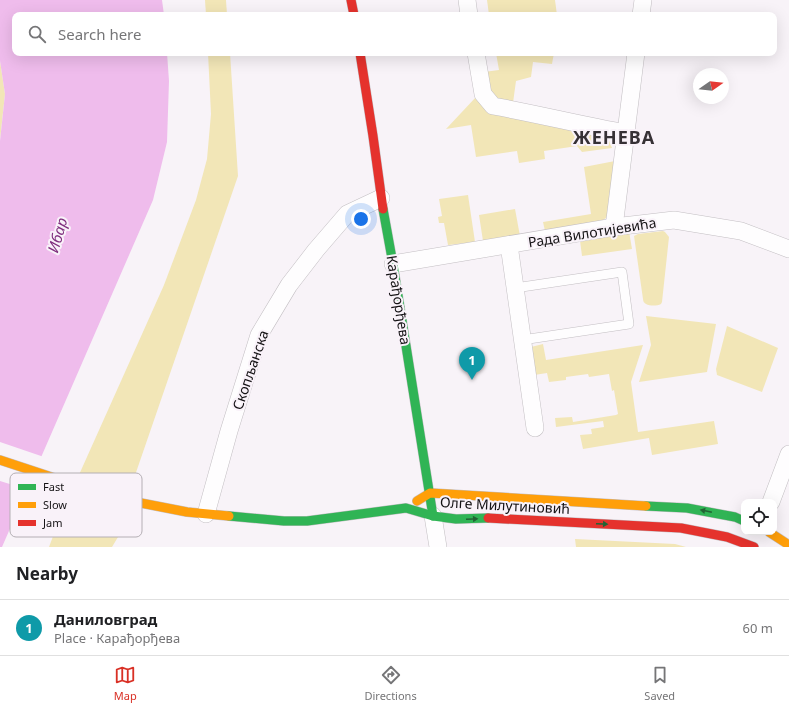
<!DOCTYPE html>
<meta charset="utf-8">
<style>
:root{--surface:#fff;--page:#f6f6f6;--text:#202124;--muted:#757577;--line:#e0e0e0;--accent:#d93025}
body{margin:0;font-family:"Noto Sans",sans-serif;background:var(--page);color:var(--text)}
.controls{position:absolute;right:12px;bottom:12px;display:grid;overflow:hidden;border-radius:8px;box-shadow:0 4px 16px #0002}
.controls button{width:36px;height:36px;display:grid;place-items:center;padding:0;border:0;border-bottom:1px solid var(--line);background:var(--surface);color:var(--text);font:20px sans-serif}
.compass{position:absolute;left:693px;top:68px;width:36px;height:36px;border-radius:50%;background:var(--surface);box-shadow:0 4px 16px #0002;rotate:76deg}
.you{position:absolute;left:361px;top:219px;width:14px;height:14px;margin:-10px;border:3px solid #fff;border-radius:50%;background:#1a73e8;box-shadow:0 0 0 6px #1a73e833}
.badge{display:grid;place-items:center;width:26px;height:26px;border-radius:50%;background:var(--accent);color:#fff;font-size:13px;font-weight:700}
.pin{position:absolute;translate:-50% -33px;filter:drop-shadow(0 1px 2px #0008)}
.pin::after{content:'';position:absolute;top:21px;width:14px;height:12px;background:inherit;clip-path:polygon(0 0,100% 0,50% 100%)}
.list{margin:0;padding:0;list-style:none}
h2{display:flex;justify-content:space-between;align-items:center;height:52px;margin:0;padding:0 16px;font-size:17px}
h2 small{font-size:13px;font-weight:400;color:var(--muted)}
.list li{display:grid;grid-template-columns:26px 1fr auto;gap:12px;align-items:center;box-sizing:border-box;height:56px;padding:0 16px;border-top:1px solid var(--line)}
.list b{display:block;font-size:15px;white-space:nowrap}
.list p{margin:0;font-size:13px;white-space:nowrap;color:var(--muted)}
.list em{font-size:13px;font-style:normal;color:var(--muted)}
.icon{flex:none;width:22px;height:22px;fill:none;stroke:currentColor;stroke-width:2;stroke-linecap:round;stroke-linejoin:round}
.map{position:relative;flex:none;width:789px;height:547px;overflow:hidden}
.search{position:absolute;background:var(--surface);box-shadow:0 4px 16px #0002;left:12px;right:12px;top:12px;height:44px;display:flex;align-items:center;gap:10px;box-sizing:border-box;padding:0 14px;border-radius:8px;color:var(--muted);font-size:15px}
.sheet{height:108px;background:var(--surface)}
nav{display:flex;justify-content:space-around;align-items:center;box-sizing:border-box;height:56px;border-top:1px solid var(--line);background:var(--surface);font-size:11px;color:var(--muted)}
nav a{display:grid;justify-items:center;gap:2px}
nav .on{color:var(--accent)}
.map>svg:first-child{display:block}
.green{fill:#f2e6b7}
.water{fill:#efbcec}
.pier{fill:#f8f3f8}
.lines{fill:none;stroke-linecap:round;stroke-linejoin:round}
.lane-casing{stroke:#c3bfc3;stroke-width:10}
.street-casing{stroke:#c3bfc3;stroke-width:18}
.fast-casing{stroke:#c3bfc3;stroke-width:10}
.slow-casing{stroke:#c3bfc3;stroke-width:10}
.jam-casing{stroke:#c3bfc3;stroke-width:10}
.lane{stroke:#fefdfe;stroke-width:9}
.street{stroke:#fefdfe;stroke-width:17}
.fast{stroke:#30b455;stroke-width:9}
.slow{stroke:#ff9f0a;stroke-width:9}
.jam{stroke:#e5322d;stroke-width:9}
.oneway{fill:#226334}
.labels{text-anchor:middle;dominant-baseline:central;stroke-width:4;stroke-linejoin:round;paint-order:stroke}
.street-label{font-size:14px;fill:#141214;stroke:#f9f2f9}
.water-label{font-size:15px;font-style:italic;fill:#7f2f7e;stroke:#f9f2f9}
.district-label{font-size:18px;font-weight:bold;letter-spacing:1px;fill:#363135;stroke:#f9f2f9}
.key{fill:#f9f2f9;stroke:#b4afb4;stroke-width:1}
.key-label{font-size:11px;fill:#141214}
</style>
<div class="map">
<svg width="789" height="547" viewBox="0 0 789 547">
<rect width="100%" height="100%" fill="#f8f3f8"/>
<g class="green">
<polygon points="205,0 226,0 227,15 206,15"/>
<polygon points="487,0 555,0 557,15 489,15"/>
<polygon points="208,53 230,53 238,176 131,487 129,493 78,477 164,285 196,200 207,159 211,114"/>
<polygon points="496,53 554,53 552,64 533,62 531,77 516,81 512,110 608,138 612,148 582,152 577,146 544,151 545,159 519,163 517,151 476,157 471,125 446,129 476,97 484,72 499,70"/>
<polygon points="0,61 5,94 0,140"/>
<polygon points="615,161 608,214 606,218 600,222 545,231 543,222 591,214 584,167"/>
<polygon points="468,195 475,242 448,245 444,223 439,223 438,217 442,216 439,199"/>
<polygon points="515,209 520,236 483,241 479,215"/>
<polygon points="628,225 632,249 582,256 579,233"/>
<path d="M 663,231 L 665,232 L 669,237 L 662,302 L 661,304 C 657,306 650,306 646,304 C 644,303 643,301 643,299 L 634,236 L 638,234 Z"/>
<polygon points="646,316 716,324 707,372 639,382 651,345"/>
<polygon points="727,326 778,348 762,392 717,375 716,369"/>
<polygon points="543,344 546,360 643,345 631,382 638,432 714,421 718,444 652,455 649,438 583,449 580,435 592,434 591,429 604,427 603,421 556,427 555,418 572,417 573,422 616,415 618,414 614,390 612,391 609,374 589,377 588,374 566,377 566,380 549,382 547,373 534,375 531,347"/>
<polygon points="95,529 107,529 121,532 112,547 49,547 55,531 75,535"/>
<polygon points="575,539 675,544 686,547 576,547"/>
</g>
<polygon class="water" points="0,0 162,0 164,15 15,15 15,53 167,53 169,81 167,142 153,200 2,547 0,547 0,141 5,94 0,61"/>
<polygon class="pier" points="0,442 44,457 29,490 0,481"/>
<g class="lines">
<g class="lane-casing">
<polyline id="lane" points="515,288 622,272 629,324 522,340"/>
</g>
<g class="street-casing">
<g id="street">
<polyline points="467,0 469,15"/>
<polyline points="641,15 643,0"/>
<path d="M 476,53 L 483,94 L 493,106 C 538,114 581,125 626,133"/>
<polyline points="614,227 636,53"/>
<polyline points="509,245 535,428"/>
<polyline points="393,264 614,227 674,220 741,231 789,249"/>
<polyline points="771,502 789,454"/>
<polyline points="206,514 229,431 259,335 289,285 316,250 347,214 381,198"/>
<polyline points="433,516 438,547"/>
</g>
</g>
<g class="fast-casing">
<g id="fast">
<polyline points="383,209 393,264 433,516"/>
<polyline points="646,506 687,508 735,517 744,521"/>
<polyline points="229,516 284,521 307,521 406,508 433,516 456,519 488,518"/>
</g>
</g>
<g class="slow-casing">
<g id="slow">
<polyline points="0,460 115,498 187,512 229,516"/>
<polyline points="417,501 430,493 646,506"/>
<polyline points="769,532 789,545"/>
</g>
</g>
<g class="jam-casing">
<g id="jam">
<polyline points="351,0 354,15"/>
<polyline points="360,53 373,136 383,209"/>
<polyline points="488,518 681,528 727,537 754,547"/>
</g>
</g>
<use href="#lane" class="lane"/>
<use href="#street" class="street"/>
<use href="#fast" class="fast"/>
<use href="#slow" class="slow"/>
<use href="#jam" class="jam"/>
</g>
<defs><path id="oneway-solid" d="M-6-.8H1V-3.2L6.5 0L1 3.2V.8H-6Z"/></defs>
<g class="oneway">
<use href="#oneway-solid" transform="translate(706 511) rotate(-168)"/>
<use href="#oneway-solid" transform="translate(472 519) rotate(-3)"/>
<use href="#oneway-solid" transform="translate(602 524) rotate(3)"/>
</g>
<g class="labels">
<g class="street-label">
<text transform="translate(592 232) rotate(-9)">Рада Вилотијевића</text>
<text transform="translate(399 300) rotate(81)">Карађорђева</text>
<text transform="translate(250 370) rotate(-71)">Скопљанска</text>
<text transform="translate(505 505) rotate(3)">Олге Милутиновић</text>
</g>
<g class="water-label">
<text transform="translate(57 235) rotate(-74)">Ибар</text>
</g>
<g class="district-label">
<text x="614" y="137">ЖЕНЕВА</text>
</g>
</g>
<rect x="10" y="473" width="132" height="64" rx="6" class="key"/>
<rect x="18" y="484" width="18" height="6" fill="#30b455"/>
<rect x="18" y="502" width="18" height="6" fill="#ff9f0a"/>
<rect x="18" y="520" width="18" height="6" fill="#e5322d"/>
<g class="key-label">
<text x="43" y="491">Fast</text>
<text x="43" y="509">Slow</text>
<text x="43" y="527">Jam</text>
</g>
</svg>
<div class="controls">
<button><svg class="icon" aria-label="locate" viewBox="0 0 24 24"><circle cx="12" cy="12" r="6"/><path d="M12 2v4M12 18v4M2 12h4M18 12h4"/></svg></button>
</div>
<svg class="compass" viewBox="-18 -18 36 36"><path d="M0-13l5 13h-10z" fill="#e53935"/><path d="M0 13l5-13h-10z" fill="#757577"/></svg>
<div class="you"></div>
<div class="pin badge" style="left:472px;top:380px;background:#0f9aa8">1</div>
<div class="search"><svg class="icon" aria-label="search" viewBox="0 0 24 24"><circle cx="10" cy="10" r="6"/><path d="M15 15l6 6"/></svg>Search here</div>
</div>
<section class="sheet">
<h2>Nearby<small></small></h2>
<ul class="list">
<li><span class="badge" style="background:#0f9aa8">1</span><div><b>Даниловград</b><p>Place · Карађорђева</p></div><em>60 m</em></li>
</ul>
</section>
<nav>
<a class="on"><svg class="icon" aria-label="map" viewBox="0 0 24 24"><path d="M3 6l6-2 6 2 6-2v14l-6 2-6-2-6 2zM9 4v14M15 6v14"/></svg>Map</a>
<a><svg class="icon" aria-label="directions" viewBox="0 0 24 24"><path d="M12 3l9 9-9 9-9-9zM9 14v-3h6M13 9l2 2-2 2"/></svg>Directions</a>
<a><svg class="icon" aria-label="saved" viewBox="0 0 24 24"><path d="M7 4h10v16l-5-4-5 4z"/></svg>Saved</a>
</nav>
